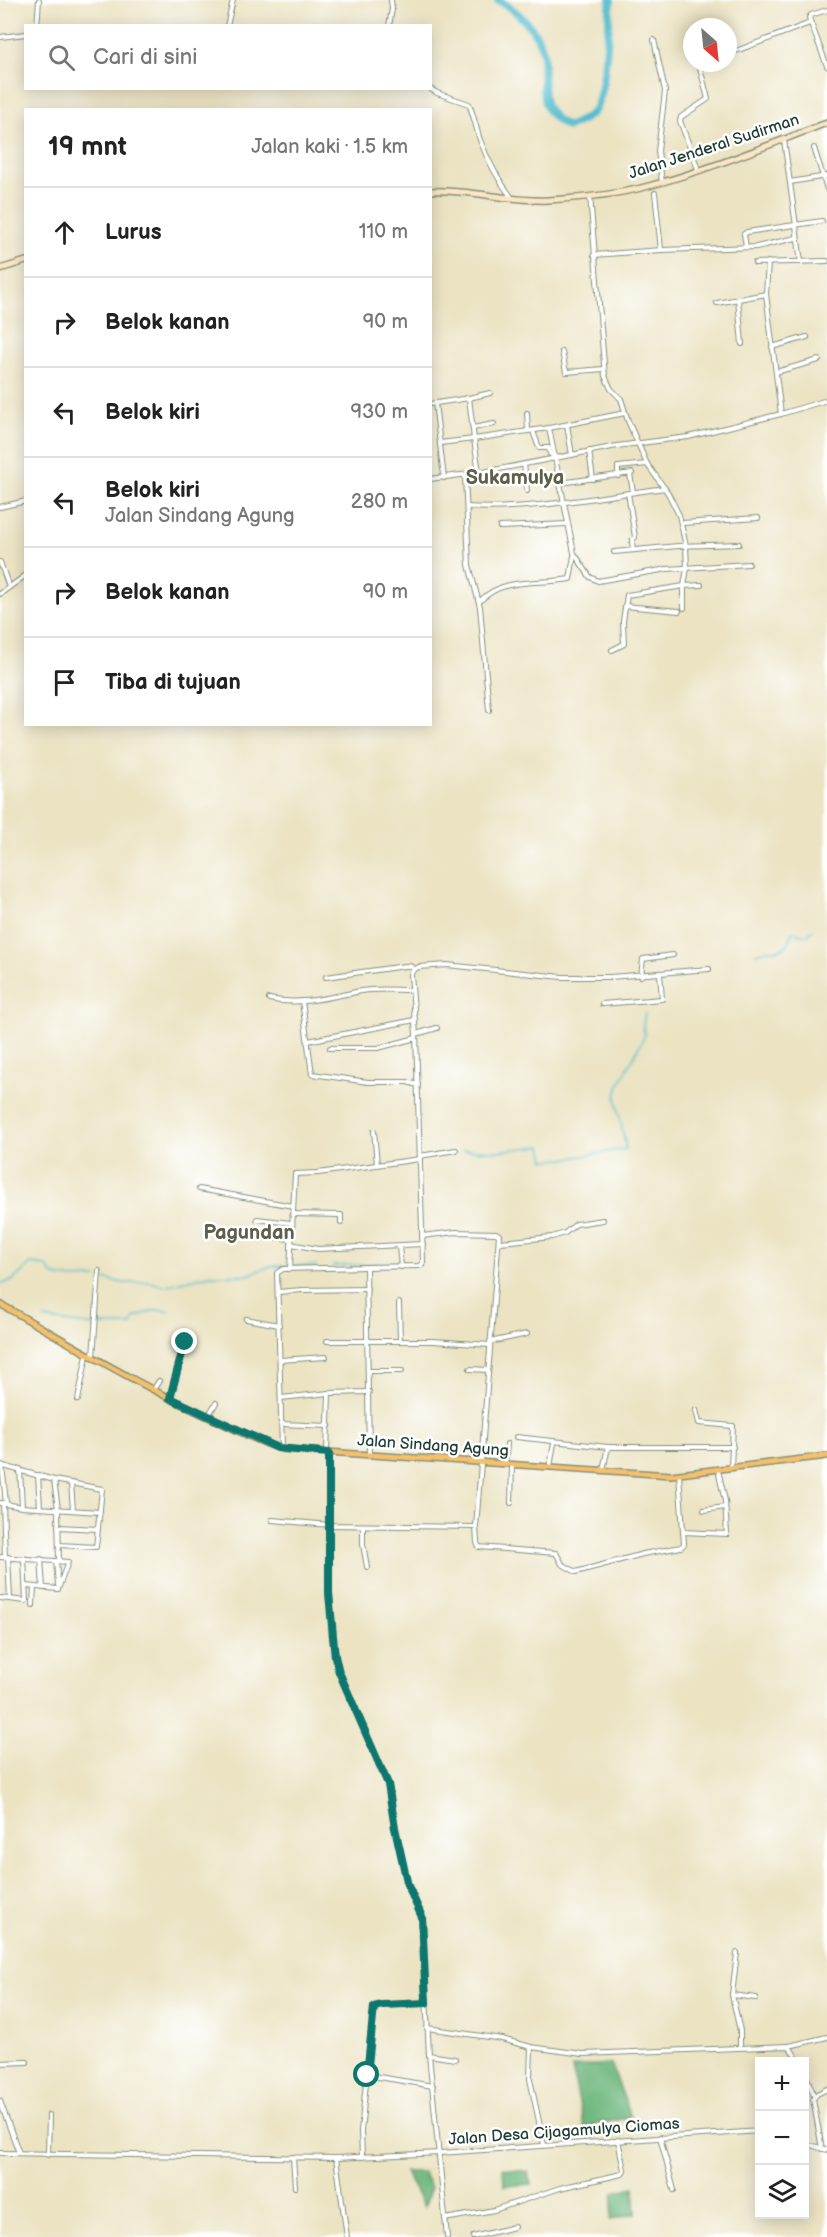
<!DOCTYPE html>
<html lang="id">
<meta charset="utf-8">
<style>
:root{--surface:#fff;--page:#f6f6f6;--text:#222;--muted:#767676;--line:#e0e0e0}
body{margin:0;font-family:"Balsamiq Sans",sans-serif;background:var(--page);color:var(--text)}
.controls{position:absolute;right:18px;bottom:18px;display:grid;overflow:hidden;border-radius:0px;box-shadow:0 3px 15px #0003}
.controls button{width:54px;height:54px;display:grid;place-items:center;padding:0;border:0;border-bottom:2px solid var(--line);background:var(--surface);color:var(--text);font:30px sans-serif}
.compass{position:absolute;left:683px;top:18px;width:54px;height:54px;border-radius:50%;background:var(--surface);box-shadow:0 3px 15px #0003;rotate:153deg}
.stop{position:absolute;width:18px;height:18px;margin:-14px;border:4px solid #0f766e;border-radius:50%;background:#fff}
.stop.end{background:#0f766e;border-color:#fff;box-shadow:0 2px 6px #0008}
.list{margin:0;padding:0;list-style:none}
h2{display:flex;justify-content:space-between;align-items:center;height:78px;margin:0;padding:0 24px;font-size:26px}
h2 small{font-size:20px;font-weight:400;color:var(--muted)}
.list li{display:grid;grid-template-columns:39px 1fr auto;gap:18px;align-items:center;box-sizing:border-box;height:90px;padding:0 24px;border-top:2px solid var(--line)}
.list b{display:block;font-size:22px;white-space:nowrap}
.list p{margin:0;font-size:20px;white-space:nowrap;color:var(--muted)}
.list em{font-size:20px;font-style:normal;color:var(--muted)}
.icon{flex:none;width:33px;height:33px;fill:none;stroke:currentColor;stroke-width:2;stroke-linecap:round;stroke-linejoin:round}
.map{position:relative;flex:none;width:827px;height:2237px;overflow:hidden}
.search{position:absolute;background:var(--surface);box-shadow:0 3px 15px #0003;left:24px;top:24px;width:408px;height:66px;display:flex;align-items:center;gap:15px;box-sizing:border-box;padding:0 21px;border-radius:0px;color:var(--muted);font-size:22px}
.panel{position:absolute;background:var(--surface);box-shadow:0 3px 15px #0003;left:24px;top:108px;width:408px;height:618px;border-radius:0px}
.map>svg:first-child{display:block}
.forest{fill:#70b87f;stroke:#487a5a;stroke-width:1.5}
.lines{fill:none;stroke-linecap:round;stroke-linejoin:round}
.stream{stroke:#52bcce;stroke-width:1.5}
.river{stroke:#52bcce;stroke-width:8}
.street-casing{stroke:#85907b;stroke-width:6}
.secondary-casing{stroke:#85907b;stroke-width:8}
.primary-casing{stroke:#85907b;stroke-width:8}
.street{stroke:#fff;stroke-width:4}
.secondary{stroke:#fbe6c4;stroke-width:5}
.primary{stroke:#f6c06b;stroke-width:5}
.route{stroke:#0f766e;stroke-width:8}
.labels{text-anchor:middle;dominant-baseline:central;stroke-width:5;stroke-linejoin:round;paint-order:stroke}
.street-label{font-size:16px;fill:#1f3d34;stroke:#fff}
.quarter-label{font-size:20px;font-weight:bold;fill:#5e604b;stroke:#fff}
</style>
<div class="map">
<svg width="827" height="2237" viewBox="0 0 827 2237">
<rect width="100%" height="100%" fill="#fff"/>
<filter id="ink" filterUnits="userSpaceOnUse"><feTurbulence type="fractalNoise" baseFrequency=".0167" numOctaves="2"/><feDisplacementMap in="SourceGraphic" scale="12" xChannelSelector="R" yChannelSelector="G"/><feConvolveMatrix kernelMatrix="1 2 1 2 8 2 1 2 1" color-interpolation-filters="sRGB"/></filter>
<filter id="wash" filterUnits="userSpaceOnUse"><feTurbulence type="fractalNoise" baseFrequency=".008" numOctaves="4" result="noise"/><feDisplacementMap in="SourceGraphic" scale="24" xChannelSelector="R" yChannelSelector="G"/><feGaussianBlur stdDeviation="1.35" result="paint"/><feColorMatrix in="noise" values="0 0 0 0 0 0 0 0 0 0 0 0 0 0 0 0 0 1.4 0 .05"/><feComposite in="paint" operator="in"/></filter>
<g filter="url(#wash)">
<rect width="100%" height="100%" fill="#ebe3c2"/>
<g class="forest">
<polygon points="611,2064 631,2117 584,2127 572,2067"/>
<polygon points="503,2168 527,2172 531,2184 504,2186"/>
<polygon points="405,2172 423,2172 431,2187 424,2207"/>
<polygon points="634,2187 636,2213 611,2220 614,2192"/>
</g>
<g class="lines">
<g class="stream">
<polyline points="755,954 766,950 778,950 787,946 792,932 808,935 813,930"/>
<polyline points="462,1150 498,1151 542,1146 545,1160 564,1159 626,1149 616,1097 619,1085 645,1035 643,1026 645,1013"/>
<polyline points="293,1266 316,1266"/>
<polyline points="333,1266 399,1263"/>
<polyline points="103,1279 124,1283 151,1282 164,1286 210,1275 248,1275 271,1266 288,1266"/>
<polyline points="0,1284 12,1281 31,1264 46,1266 54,1276 73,1279 97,1278"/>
<polyline points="44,1319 94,1326"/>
<path d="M 98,1325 L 132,1325 L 134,1318 C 146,1313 156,1308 169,1311"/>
</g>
<path class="river" d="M 498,0 C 517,10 539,31 543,53 C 547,84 532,108 568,127 C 577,123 586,119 593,112 C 606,98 608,22 611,0"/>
</g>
</g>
<g filter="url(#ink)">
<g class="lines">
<g class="street-casing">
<g id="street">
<polyline points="827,10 811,15 809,18 827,66"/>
<polyline points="37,26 39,0"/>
<polyline points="227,26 233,0"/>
<polyline points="389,26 392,9 391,0"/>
<polyline points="0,37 26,34"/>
<polyline points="654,40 665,91 658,151 662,182"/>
<polyline points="728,54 810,23"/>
<path d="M 429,88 L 437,93 L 469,104 C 474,116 476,128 480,140 C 488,161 499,181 512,198"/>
<polyline points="784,140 801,262"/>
<polyline points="814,148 827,189"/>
<polyline points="698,169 680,121 681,117 708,99 700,68 708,63"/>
<polyline points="790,182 827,176"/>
<polyline points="590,196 605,376 611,389 621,399 628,421 647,464 668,493 679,515 686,546 687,568 684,586 627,595 623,621 624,644 612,650"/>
<polyline points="746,247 744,234 747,232 822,221"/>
<polyline points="661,250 756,247 796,238"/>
<polyline points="594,255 661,250 655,193"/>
<polyline points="768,262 766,294 781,414"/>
<polyline points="755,263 827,261"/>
<polyline points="738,299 742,344"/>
<polyline points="717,303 766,294"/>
<polyline points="772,347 807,337"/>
<polyline points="562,352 566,372 604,369"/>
<polyline points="776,372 819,360"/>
<polyline points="469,398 490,393"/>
<polyline points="435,403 444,478"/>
<polyline points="430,404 469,398 474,439 440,443"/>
<polyline points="527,413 528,431"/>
<polyline points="625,413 549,428 574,553 590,577 598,581 667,569 749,564"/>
<polyline points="567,425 572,455"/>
<polyline points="473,428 494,424"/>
<polyline points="533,431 539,448 549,448 550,454 554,456"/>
<polyline points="589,451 593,479"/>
<polyline points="524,464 527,491"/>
<polyline points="479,472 474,439 549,428"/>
<polyline points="630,474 633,492"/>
<polyline points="465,475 469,565 480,607 489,710"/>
<polyline points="618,476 618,467 647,464"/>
<polyline points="430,479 484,472 617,446 688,437 781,414 827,400"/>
<polyline points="560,483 632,473"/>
<polyline points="628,493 635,537 632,541 633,550"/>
<polyline points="0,507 26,501"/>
<path d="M 467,507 C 530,511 602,496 665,488"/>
<polyline points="682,523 758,518"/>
<polyline points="500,527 567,524"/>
<polyline points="614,552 678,546 739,544"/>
<polyline points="0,562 9,587"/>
<polyline points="0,594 26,575"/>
<path d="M 479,602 C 503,576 538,585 570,579 L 574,556"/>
<polyline points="625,606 679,611"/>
<polyline points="684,608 684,586 701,585"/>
<polyline points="641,976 643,959 673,955"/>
<polyline points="326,977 405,966 410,966 414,969"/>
<path d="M 269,999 C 300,1006 330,997 361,991 C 378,988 395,990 412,990"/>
<polyline points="302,1001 312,1074 368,1082 407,1082 418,1085"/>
<polyline points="602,1004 662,999 660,974"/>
<polyline points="416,1034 437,1028"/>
<polyline points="308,1041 415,1020"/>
<polyline points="330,1048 378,1048 416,1038"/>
<polyline points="374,1131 377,1164"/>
<polyline points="420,1156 456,1150"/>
<polyline points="199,1189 293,1206"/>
<polyline points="292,1214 341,1215 341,1223"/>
<polyline points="257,1219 291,1223"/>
<polyline points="264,1236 291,1239"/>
<polyline points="500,1242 552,1237 565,1233 576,1224 603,1220"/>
<polyline points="291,1244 318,1249 423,1244"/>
<polyline points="399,1246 401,1267"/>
<polyline points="290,1268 295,1174 318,1173 420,1159"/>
<polyline points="278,1292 302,1290 367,1289"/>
<polyline points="399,1303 400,1341"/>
<polyline points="246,1319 279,1325"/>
<polyline points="327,1341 433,1341 490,1345"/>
<polyline points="490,1342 527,1334"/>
<polyline points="93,1357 99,1271"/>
<polyline points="280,1360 326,1357"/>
<polyline points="470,1369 488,1370"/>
<polyline points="368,1371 402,1371"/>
<polyline points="153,1390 159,1381"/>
<polyline points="169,1398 185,1342"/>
<polyline points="281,1398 329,1393"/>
<polyline points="78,1400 87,1355"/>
<polyline points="696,1410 699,1423 733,1426 731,1467"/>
<polyline points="208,1416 216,1403"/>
<polyline points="282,1424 329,1426"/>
<polyline points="516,1437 608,1447"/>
<polyline points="282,1449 277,1273 283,1269 366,1267"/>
<polyline points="327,1452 329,1393 369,1392"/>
<polyline points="329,1453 329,1593 332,1637 339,1672 388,1784 395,1828 408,1886 422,1917 429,2055 447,2237"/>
<polyline points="369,1454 366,1267 418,1266 422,1265 423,1262 416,1034 411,974 413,970 419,967 447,965 562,977 610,977 709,969"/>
<polyline points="505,1463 507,1444"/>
<polyline points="0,1465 54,1480 58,1509 59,1561"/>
<polyline points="2,1465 6,1503"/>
<polyline points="550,1467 554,1443"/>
<polyline points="20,1469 22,1507"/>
<polyline points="603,1470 608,1447 733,1447"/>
<polyline points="38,1475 40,1508"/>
<polyline points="54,1480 102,1489 96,1547 59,1545"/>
<polyline points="71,1483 73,1510"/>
<polyline points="0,1503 22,1507 100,1512"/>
<polyline points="3,1503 5,1557"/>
<polyline points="511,1503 512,1465"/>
<polyline points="704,1510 725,1507"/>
<polyline points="272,1520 330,1525 476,1527 499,1235 496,1233 456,1232 422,1236"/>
<polyline points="363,1526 363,1544 367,1567"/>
<polyline points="58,1527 98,1529"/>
<polyline points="476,1527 477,1543 479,1547 556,1553 562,1564 576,1572 643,1554 681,1547 684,1544 679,1474"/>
<polyline points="683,1532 727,1534 725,1501 718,1470"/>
<polyline points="0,1557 68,1562 58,1589"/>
<polyline points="8,1557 10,1599"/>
<polyline points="41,1559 43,1588"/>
<polyline points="56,1561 58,1585"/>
<polyline points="26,1586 58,1589"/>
<polyline points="0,1598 26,1601 24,1558"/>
<polyline points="33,1605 34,1587"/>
<polyline points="737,1953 732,1995 740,2031 740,2047"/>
<polyline points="732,1995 756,1998"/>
<polyline points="427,2028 502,2039 531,2047 583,2054 789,2046 799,2062"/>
<polyline points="789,2046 827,2037"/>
<polyline points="531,2047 530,2079 544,2145"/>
<polyline points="429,2055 455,2059"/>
<polyline points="0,2063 27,2062"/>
<polyline points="804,2070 814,2096"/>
<polyline points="367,2075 433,2086"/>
<polyline points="0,2101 19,2153"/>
<polyline points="660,2137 674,2190"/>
<polyline points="804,2143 827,2150"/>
<polyline points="822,2149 813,2099 817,2094 827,2089"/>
<polyline points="0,2153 336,2158 440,2153 760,2131"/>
<polyline points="48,2155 49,2115"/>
<polyline points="293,2157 295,2187"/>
<polyline points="362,2157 361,2131 374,2007 382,2005 425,2003"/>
<polyline points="336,2158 347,2237"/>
<polyline points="445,2219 494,2210 560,2188 622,2174 624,2170 618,2140"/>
<polyline points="473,2237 514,2227"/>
</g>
</g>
<g class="secondary-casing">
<g id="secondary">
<path d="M 430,191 C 470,189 509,202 549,200 C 581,198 615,195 645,187 C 706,171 768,145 827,123"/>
<polyline points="0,269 26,261"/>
</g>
</g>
<g class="primary-casing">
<path id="primary" d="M 0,1304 C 71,1344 140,1386 215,1420 C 236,1429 259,1443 282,1449 L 671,1475 L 827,1456"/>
</g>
<use href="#street" class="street"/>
<use href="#secondary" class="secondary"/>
<use href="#primary" class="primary"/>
</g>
</g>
<g class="lines" filter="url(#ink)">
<polyline class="route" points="185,1342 170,1398 278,1448 329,1453 329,1593 335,1657 339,1672 388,1784 395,1828 408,1886 422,1917 426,2003 382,2005 374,2007 367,2075"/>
</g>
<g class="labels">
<g class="street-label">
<text transform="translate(714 147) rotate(-18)">Jalan Jenderal Sudirman</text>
<text transform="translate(433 1446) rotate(4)">Jalan Sindang Agung</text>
<text transform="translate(564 2132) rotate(-4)">Jalan Desa Cijagamulya Ciomas</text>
</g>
<g class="quarter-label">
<text x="515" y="478">Sukamulya</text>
<text x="249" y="1233">Pagundan</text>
</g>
</g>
</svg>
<div class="controls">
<button>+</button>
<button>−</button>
<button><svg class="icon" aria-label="layers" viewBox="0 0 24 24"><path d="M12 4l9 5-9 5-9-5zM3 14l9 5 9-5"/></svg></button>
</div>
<svg class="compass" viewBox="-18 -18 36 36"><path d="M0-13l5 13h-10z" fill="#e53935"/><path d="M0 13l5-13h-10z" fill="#767676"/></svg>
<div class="stop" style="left:367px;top:2075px"></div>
<div class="stop end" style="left:185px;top:1342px"></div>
<div class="search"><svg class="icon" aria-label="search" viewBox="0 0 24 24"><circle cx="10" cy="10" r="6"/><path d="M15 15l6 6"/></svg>Cari di sini</div>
<section class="panel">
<h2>19 mnt<small>Jalan kaki · 1.5 km</small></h2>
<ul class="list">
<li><svg class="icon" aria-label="ahead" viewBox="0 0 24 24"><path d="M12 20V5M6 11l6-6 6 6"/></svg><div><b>Lurus</b></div><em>110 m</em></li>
<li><svg class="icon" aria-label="right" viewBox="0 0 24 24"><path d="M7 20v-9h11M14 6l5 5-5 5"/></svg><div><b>Belok kanan</b></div><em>90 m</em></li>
<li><svg class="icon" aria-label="left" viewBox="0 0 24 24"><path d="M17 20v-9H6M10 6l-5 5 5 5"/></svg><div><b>Belok kiri</b></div><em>930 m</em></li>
<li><svg class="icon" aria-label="left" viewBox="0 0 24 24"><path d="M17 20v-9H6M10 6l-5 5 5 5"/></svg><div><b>Belok kiri</b><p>Jalan Sindang Agung</p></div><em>280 m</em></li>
<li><svg class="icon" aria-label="right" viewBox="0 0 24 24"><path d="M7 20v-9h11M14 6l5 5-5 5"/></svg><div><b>Belok kanan</b></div><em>90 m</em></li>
<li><svg class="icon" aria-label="arrive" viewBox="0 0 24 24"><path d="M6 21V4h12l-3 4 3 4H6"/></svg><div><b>Tiba di tujuan</b></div></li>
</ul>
</section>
</div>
